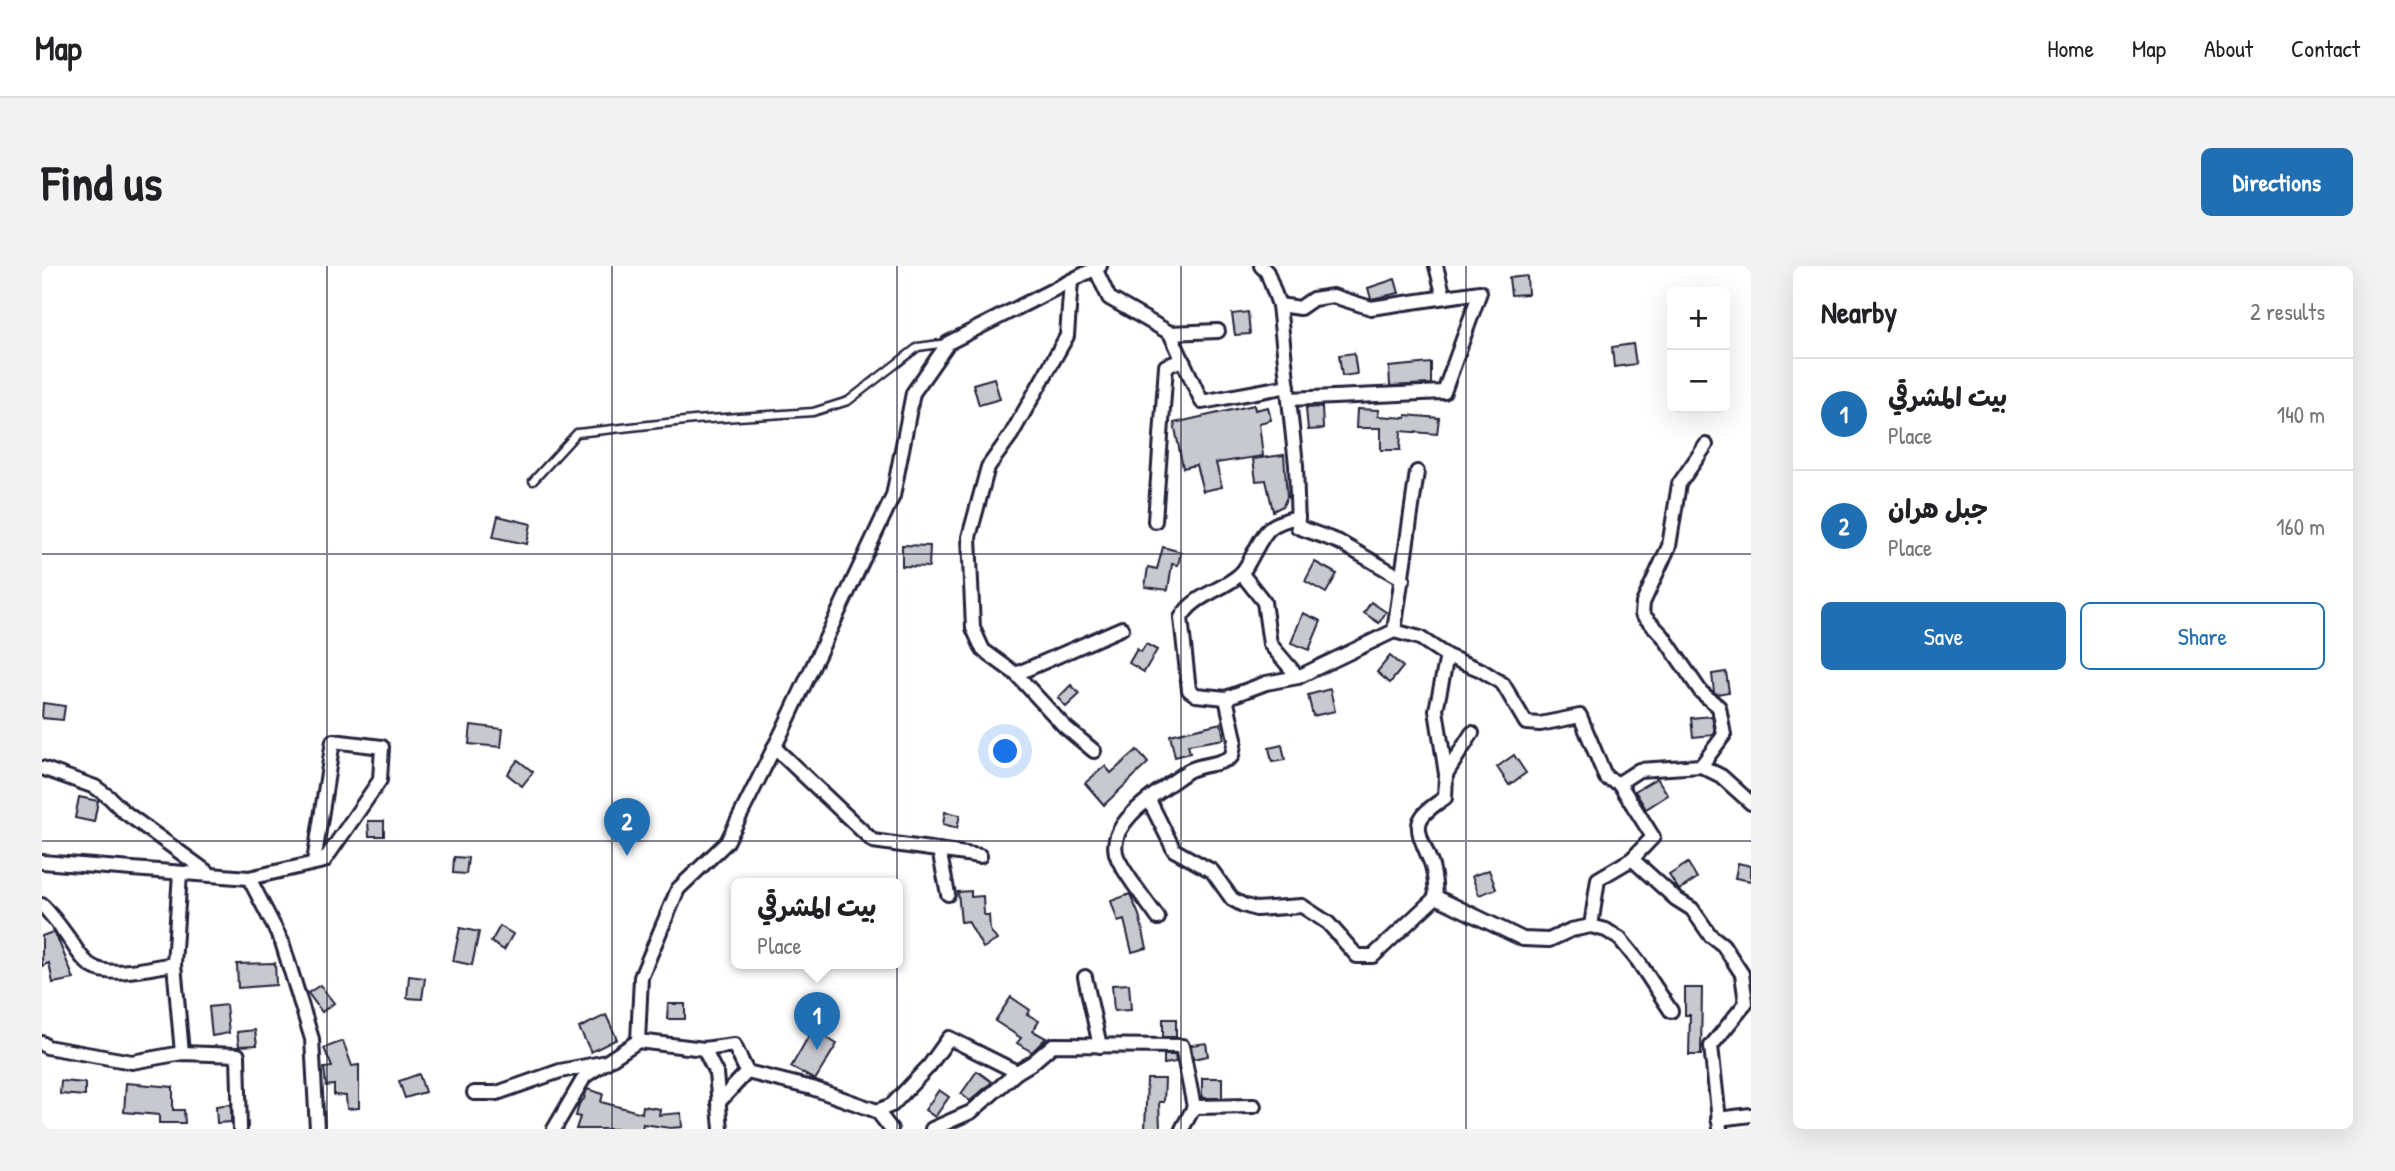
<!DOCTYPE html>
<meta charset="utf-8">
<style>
:root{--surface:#fff;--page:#f2f2f2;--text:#202124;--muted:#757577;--line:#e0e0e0;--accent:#1f6fb2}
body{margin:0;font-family:"Patrick Hand","Playpen Sans Arabic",sans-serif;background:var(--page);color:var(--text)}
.controls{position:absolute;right:21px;top:21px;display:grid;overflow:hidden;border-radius:10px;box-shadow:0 7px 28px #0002}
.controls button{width:63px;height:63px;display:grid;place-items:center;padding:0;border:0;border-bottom:2px solid var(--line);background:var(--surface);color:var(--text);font:35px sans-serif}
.you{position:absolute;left:964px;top:486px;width:24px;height:24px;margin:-18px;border:5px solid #fff;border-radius:50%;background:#1a73e8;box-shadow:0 0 0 10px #1a73e833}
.badge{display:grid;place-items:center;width:46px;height:46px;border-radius:50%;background:var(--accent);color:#fff;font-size:23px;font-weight:700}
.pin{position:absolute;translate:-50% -58px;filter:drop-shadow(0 2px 4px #0008)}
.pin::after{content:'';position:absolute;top:37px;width:24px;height:21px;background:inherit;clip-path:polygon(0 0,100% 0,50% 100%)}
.popup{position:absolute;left:689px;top:612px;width:172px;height:91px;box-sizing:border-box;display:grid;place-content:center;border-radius:10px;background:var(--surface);filter:drop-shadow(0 2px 5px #0005);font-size:23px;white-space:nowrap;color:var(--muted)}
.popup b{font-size:26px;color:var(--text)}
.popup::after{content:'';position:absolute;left:50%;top:100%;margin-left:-14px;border:14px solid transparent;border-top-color:var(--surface)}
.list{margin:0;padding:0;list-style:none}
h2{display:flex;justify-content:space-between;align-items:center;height:91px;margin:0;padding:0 28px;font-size:30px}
h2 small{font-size:23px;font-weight:400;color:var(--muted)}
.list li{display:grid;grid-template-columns:46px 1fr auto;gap:21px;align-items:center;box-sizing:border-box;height:112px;padding:0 28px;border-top:2px solid var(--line)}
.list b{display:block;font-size:26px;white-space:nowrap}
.list p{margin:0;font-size:23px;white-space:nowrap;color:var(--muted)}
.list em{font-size:23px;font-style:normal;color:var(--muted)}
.actions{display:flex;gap:14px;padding:21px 28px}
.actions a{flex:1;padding:16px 0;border:2px solid var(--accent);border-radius:10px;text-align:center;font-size:24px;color:var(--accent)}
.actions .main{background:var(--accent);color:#fff}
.map{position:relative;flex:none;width:1709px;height:863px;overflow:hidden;border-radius:10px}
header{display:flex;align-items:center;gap:42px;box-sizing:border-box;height:98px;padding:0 35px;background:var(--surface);border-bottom:2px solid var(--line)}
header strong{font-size:33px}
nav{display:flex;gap:38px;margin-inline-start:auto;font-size:24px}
.intro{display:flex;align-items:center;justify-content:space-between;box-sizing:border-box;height:168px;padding:0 42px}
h1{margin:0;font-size:49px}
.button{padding:18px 32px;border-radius:10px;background:var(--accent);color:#fff;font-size:24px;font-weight:700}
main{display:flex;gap:42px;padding:0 42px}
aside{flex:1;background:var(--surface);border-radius:10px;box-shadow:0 7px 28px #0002}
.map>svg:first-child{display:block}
.building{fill:#c8c8cf;stroke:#22223b;stroke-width:2}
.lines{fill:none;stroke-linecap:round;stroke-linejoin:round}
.service-casing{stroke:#22223b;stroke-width:11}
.minor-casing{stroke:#22223b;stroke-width:18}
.service{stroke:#fff;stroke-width:6}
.minor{stroke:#fff;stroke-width:12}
.grid{fill:none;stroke:#22223b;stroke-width:2;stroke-opacity:0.55}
</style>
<header>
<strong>Map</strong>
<nav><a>Home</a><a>Map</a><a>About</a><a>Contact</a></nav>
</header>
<div class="intro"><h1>Find us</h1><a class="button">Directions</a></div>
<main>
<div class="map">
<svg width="1709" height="863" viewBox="0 0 1709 863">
<rect width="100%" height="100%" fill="#fff"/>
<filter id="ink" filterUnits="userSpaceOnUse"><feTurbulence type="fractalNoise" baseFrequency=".0143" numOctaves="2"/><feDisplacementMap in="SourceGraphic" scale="14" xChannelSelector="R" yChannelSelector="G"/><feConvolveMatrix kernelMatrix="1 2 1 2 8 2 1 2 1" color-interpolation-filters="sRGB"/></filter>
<g filter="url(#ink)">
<g class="building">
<polygon points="1485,10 1486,28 1469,29 1467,12"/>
<polygon points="1353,13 1357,27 1329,33 1326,22"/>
<polygon points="1206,46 1208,68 1193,69 1190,48"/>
<polygon points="1591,78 1594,98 1572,101 1570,81"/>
<polygon points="1312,87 1315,108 1300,110 1297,89"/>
<polygon points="1389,97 1389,118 1348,120 1347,101"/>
<polygon points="952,112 958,133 937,139 931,118"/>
<polygon points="1212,139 1213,144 1226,141 1229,154 1217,157 1221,190 1174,197 1180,221 1161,225 1154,199 1141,202 1132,157"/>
<polygon points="1280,141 1281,163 1266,164 1264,142"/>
<polygon points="1315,143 1337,144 1336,150 1364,152 1364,149 1397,152 1395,168 1359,165 1358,184 1339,184 1339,162 1314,162"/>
<polygon points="1242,189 1245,231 1241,240 1231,245 1224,214 1214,215 1211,193"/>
<polygon points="456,250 489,258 485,278 451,271"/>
<polygon points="860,279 888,280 887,301 860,300"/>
<polygon points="1121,281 1139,286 1136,299 1130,298 1126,324 1103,321 1106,301 1115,303"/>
<polygon points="1273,296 1295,308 1284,327 1263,315"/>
<polygon points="1329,336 1344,346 1337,357 1322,347"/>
<polygon points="1261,347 1279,355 1267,384 1249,377"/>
<polygon points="1104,378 1115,384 1102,406 1087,397 1095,383 1099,386"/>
<polygon points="1348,390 1361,401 1348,417 1335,406"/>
<polygon points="1684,406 1687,426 1675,428 1672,426 1670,408"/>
<polygon points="1029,419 1038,428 1024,441 1016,432"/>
<polygon points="1288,423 1293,445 1271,450 1266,429"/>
<polygon points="1,437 23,440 21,454 0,452"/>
<polygon points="1670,450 1673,467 1671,469 1651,471 1649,452"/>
<polygon points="1179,457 1182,473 1146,479 1148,487 1133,491 1128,469"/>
<polygon points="429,459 461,463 459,481 427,478"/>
<polygon points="1240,479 1243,494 1230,496 1227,482"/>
<polygon points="1095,484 1106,497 1062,539 1043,517 1063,500 1069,507"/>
<polygon points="1472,489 1484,507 1467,519 1455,501"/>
<polygon points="476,494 491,506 480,520 465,508"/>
<polygon points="1615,512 1626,529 1604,543 1593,525"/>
<polygon points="37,531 56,535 52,556 33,552"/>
<polygon points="903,546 918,549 915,562 901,558"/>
<polygon points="326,555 342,555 342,570 327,570"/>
<polygon points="412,591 426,592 424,608 411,607"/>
<polygon points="1646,597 1655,612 1637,624 1627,609"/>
<polygon points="1696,597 1709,600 1709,615 1693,612"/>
<polygon points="1447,604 1454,623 1437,629 1430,610"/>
<polygon points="929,625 929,631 941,630 942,649 947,649 948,664 955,674 941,682 926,655 919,656 916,626"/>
<polygon points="1088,628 1097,649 1105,682 1090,686 1082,654 1076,656 1069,635"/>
<polygon points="458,660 471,668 462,684 449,676"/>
<polygon points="418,662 437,666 430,699 411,695"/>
<polygon points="11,666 15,671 32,713 11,717 7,697 0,700 0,670"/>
<polygon points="233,697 234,719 196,722 195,698"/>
<polygon points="367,710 383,712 380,733 365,732"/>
<polygon points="1087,718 1089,744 1072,745 1070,719"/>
<polygon points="278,719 292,737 280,746 266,727"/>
<polygon points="1643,722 1660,722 1659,789 1647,789 1648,749 1643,749"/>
<polygon points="969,731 988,744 985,748 997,755 991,765 1004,772 990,786 975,777 979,772 953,755"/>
<polygon points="626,738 643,738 643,753 625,753"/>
<polygon points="184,739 187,767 170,770 167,741"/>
<polygon points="564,749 575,773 549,786 537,762"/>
<rect x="1121" y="753" width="13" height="18"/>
<polygon points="773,759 787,768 785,772 795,778 773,814 749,801"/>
<polygon points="213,764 215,779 197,780 195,766"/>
<polygon points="301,775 310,800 317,799 317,842 305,843 304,830 292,829 292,819 284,820 282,802 290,801 282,782"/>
<polygon points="1164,777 1166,790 1151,793 1149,779"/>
<polygon points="1122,789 1133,789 1134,796 1122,798"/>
<polygon points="935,805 950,816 928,835 919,828"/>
<polygon points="377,808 383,826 363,832 357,815"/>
<rect x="1160" y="812" width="20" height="20"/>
<polygon points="1105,813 1123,813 1122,836 1117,836 1118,863 1103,863"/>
<polygon points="19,815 43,817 43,830 18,828"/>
<polygon points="84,817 131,821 131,844 142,844 143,857 117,857 117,849 82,846"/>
<polygon points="545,823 561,828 559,836 600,847 601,840 618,843 617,849 639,847 640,861 628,862 601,858 600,863 534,863 538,851 534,850 537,838 542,833"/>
<polygon points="897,824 907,831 893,851 883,844"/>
<polygon points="189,838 189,856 175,857 174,840"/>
</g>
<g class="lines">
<g class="service-casing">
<polyline id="service" points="491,215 535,167 652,154 771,146 806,135 876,81 905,77"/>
</g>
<g class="minor-casing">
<g id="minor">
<polyline points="1219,0 1225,6 1237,39 1254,199 1256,261 1297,276 1361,313"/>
<polyline points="1394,0 1402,31"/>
<polyline points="1053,2 1067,32 1128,67 1160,136 1246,120"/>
<polyline points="1029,15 1025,70 969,169 946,201 927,271 931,362 941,384 974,408 1022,460 1052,485"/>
<polyline points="1237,39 1258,42 1271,33 1291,30 1329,42 1438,26 1402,126 1247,133"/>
<polyline points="1128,67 1176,65"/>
<path d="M 1256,251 C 1224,258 1224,265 1209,292 C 1205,299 1203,305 1196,310 C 1177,326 1152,329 1139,352 L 1147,424 L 1154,429 L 1184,432 L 1224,417 L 1256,411 L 1352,365 L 1378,372 L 1405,390 L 1394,444 L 1404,508 L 1403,532 C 1366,555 1375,562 1389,597 C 1393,607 1393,620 1394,631"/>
<polyline points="1113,255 1124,100 1141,94"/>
<polyline points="1200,308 1222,336 1228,378 1256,411"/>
<polyline points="1352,365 1375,206"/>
<polyline points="1405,390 1439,404 1461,418 1484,457 1498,458 1538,450 1564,512 1577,517 1597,504 1659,500 1679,510 1709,537"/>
<polyline points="974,408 1080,362"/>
<polyline points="732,481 831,575 938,590"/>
<polyline points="1659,500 1682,469 1677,441 1659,426 1621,370 1600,348 1601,337 1627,280 1637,218 1664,179"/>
<polyline points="0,502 53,521 67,531 81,545 168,608"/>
<polyline points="1404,508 1430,467"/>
<polyline points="1577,517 1611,571 1590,593"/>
<polyline points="1107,534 1132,584 1170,605 1190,633 1201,639 1214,643 1260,640 1286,657 1315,690 1331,690 1394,631 1481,673 1507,674 1529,664 1549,660 1564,664 1578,673 1596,695 1629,745"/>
<polyline points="897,584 906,628"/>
<polyline points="0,596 207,612 282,595 338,514 340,481 291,475 272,596"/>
<polyline points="138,607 132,698 140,787"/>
<polyline points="207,612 240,676 270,773 275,863"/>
<path d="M 0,639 C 12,651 20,663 30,677 C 35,685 43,697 51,701 C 70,712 111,701 132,698"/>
<path d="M 1116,652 C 1103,633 1086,613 1076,593 C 1059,557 1123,522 1146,505 C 1161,497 1178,500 1190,490 L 1193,473 L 1184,432"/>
<polyline points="1549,660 1556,613 1590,593 1634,633 1650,643 1668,669 1681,679 1700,708 1704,737 1669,780 1678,863"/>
<polyline points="1043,711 1058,780"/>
<polyline points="0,777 5,781 90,796 140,787 196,789 198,863"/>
<polyline points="662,783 692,779 705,806 770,822 835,845 850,839 887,800 907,772 975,806"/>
<polyline points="432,827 455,827 518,805 565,796"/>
<polyline points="676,837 705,806"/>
<polyline points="1152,841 1212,840"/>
<polyline points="835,845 849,863"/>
<polyline points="1676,853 1709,849"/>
<polyline points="512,863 543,810 596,775"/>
<polyline points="679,863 674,807 662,783 596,775 599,711 636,623 685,576 739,468 851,230 871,127 906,77 1058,0"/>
<polyline points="890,863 929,846 975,806 990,797 1011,779 1140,780 1152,841 1140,863"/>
</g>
</g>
<use href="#service" class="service"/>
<use href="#minor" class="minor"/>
</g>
</g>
<path class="grid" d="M 285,0 L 285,863M 570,0 L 570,863M 855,0 L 855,863M 1139,0 L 1139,863M 1424,0 L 1424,863M 0,288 L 1709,288M 0,575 L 1709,575"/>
</svg>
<div class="controls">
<button>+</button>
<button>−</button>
</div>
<div class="you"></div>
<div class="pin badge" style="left:775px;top:784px">1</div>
<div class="popup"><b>بيت المشرقي</b>Place</div>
<div class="pin badge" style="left:585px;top:590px">2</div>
</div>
<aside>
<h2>Nearby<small>2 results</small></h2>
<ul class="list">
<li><span class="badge">1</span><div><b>بيت المشرقي</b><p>Place</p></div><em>140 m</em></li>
<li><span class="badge">2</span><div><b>جبل هران</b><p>Place</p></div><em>160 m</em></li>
</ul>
<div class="actions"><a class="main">Save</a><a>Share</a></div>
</aside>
</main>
